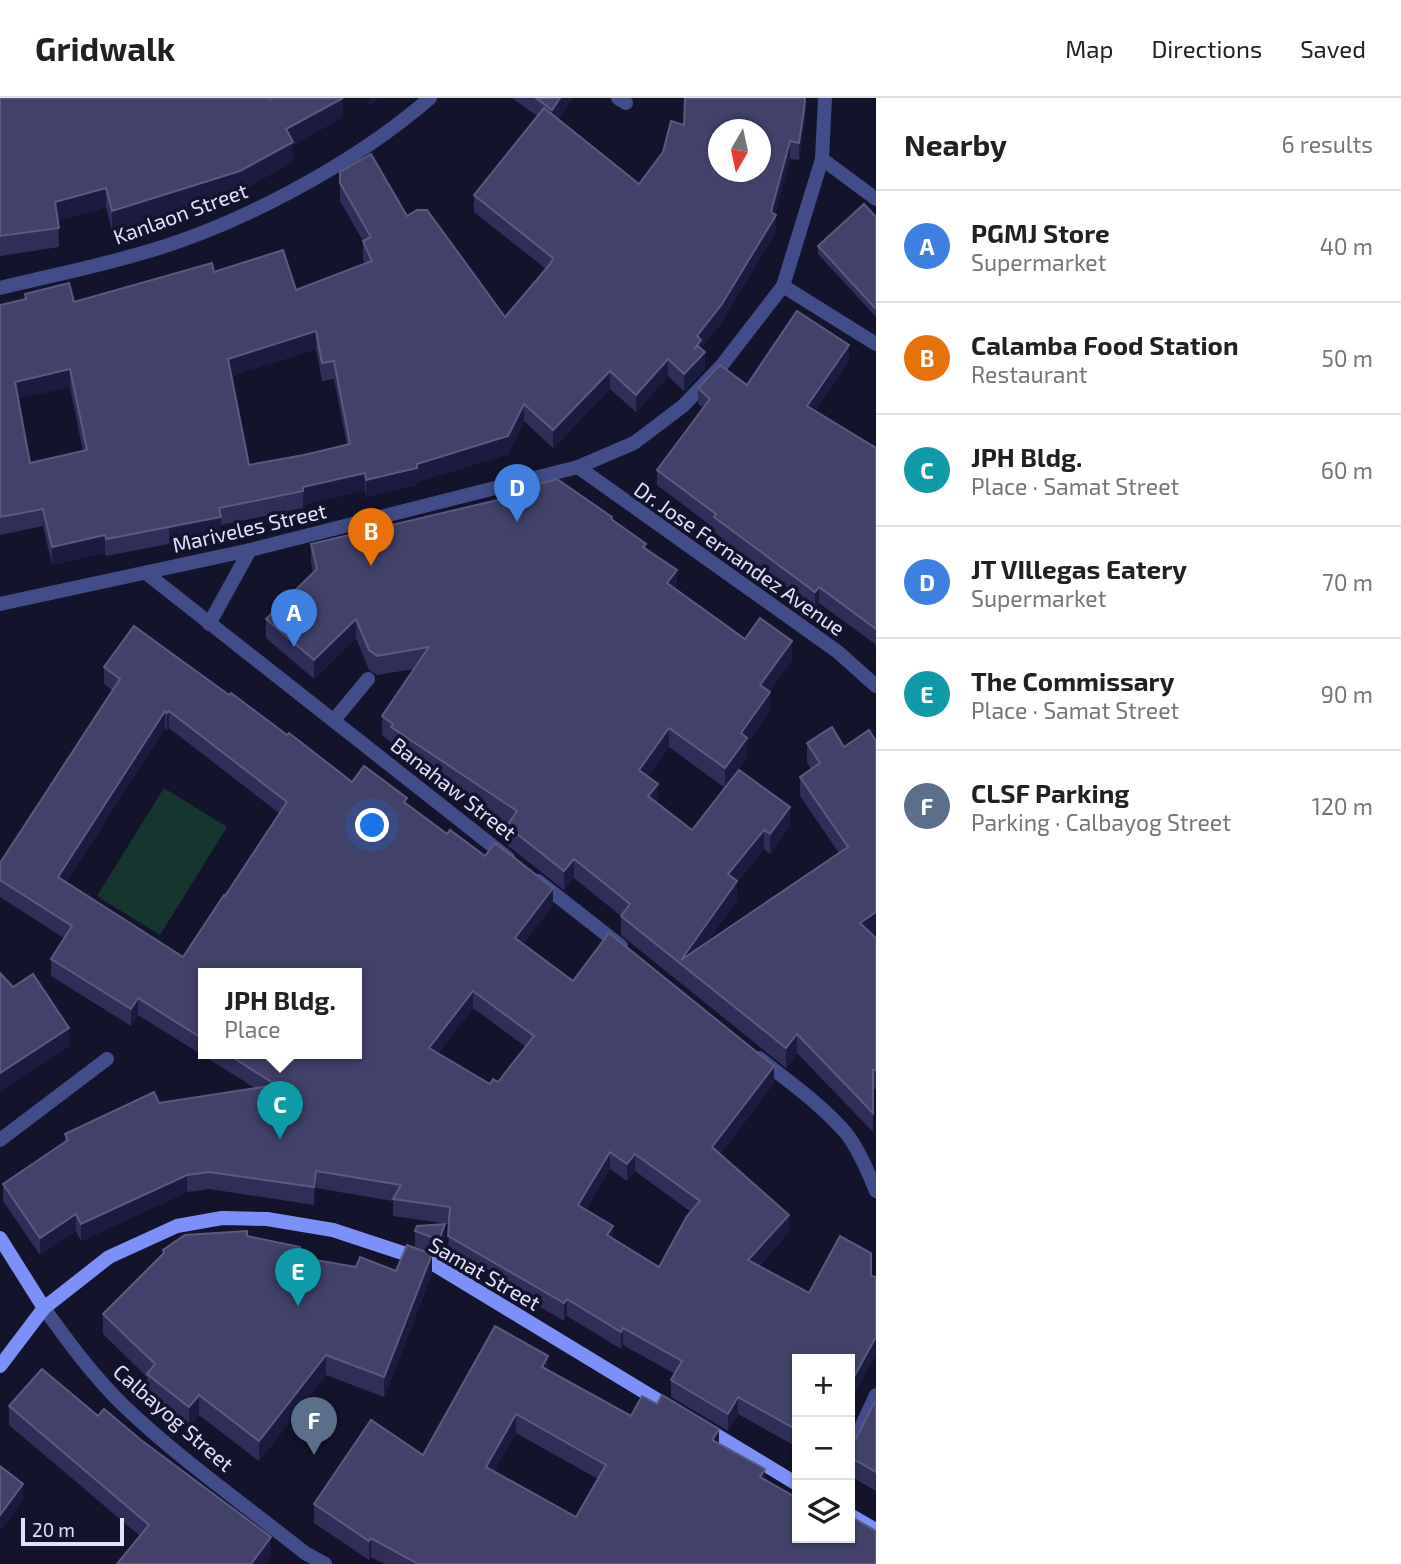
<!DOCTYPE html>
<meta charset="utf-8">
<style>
:root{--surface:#fff;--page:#f6f6f6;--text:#202124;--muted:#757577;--line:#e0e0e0;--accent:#1c7f79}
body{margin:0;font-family:"Exo 2",sans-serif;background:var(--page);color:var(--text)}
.controls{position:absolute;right:21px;bottom:21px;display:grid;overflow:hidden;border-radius:0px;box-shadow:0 2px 5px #0004}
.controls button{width:63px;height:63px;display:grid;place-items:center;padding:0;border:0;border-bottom:2px solid var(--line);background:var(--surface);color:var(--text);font:35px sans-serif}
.compass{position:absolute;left:708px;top:21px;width:63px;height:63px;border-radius:50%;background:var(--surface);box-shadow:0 2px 5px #0004;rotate:189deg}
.scale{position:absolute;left:21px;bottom:18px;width:103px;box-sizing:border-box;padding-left:7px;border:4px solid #e0e2fd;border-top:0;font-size:19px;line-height:24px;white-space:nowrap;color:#e0e2fd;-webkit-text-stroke:5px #13142c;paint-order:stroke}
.you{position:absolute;left:373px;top:728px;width:24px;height:24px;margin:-18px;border:5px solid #fff;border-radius:50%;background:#1a73e8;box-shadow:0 0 0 10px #1a73e833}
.badge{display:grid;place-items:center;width:46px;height:46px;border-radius:50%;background:var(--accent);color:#fff;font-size:23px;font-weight:700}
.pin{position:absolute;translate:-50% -58px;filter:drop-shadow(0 2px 4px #0008)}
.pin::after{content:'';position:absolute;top:37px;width:24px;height:21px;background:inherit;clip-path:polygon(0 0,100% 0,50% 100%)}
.popup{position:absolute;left:198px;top:870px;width:164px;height:91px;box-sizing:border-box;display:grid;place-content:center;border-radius:0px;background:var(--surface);filter:drop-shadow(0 2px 5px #0005);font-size:23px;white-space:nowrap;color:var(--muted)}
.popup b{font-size:26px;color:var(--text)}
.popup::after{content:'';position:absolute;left:50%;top:100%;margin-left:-14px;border:14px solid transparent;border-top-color:var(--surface)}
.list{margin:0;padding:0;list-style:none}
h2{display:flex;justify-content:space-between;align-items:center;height:91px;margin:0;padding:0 28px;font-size:30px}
h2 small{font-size:23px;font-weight:400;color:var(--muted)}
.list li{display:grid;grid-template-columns:46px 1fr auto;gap:21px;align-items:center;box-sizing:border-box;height:112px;padding:0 28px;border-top:2px solid var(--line)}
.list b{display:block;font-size:26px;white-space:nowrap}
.list p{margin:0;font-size:23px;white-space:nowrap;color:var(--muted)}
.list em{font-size:23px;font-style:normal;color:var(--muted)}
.icon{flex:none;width:38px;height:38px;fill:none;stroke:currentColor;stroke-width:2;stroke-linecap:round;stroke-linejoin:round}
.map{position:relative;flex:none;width:876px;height:1466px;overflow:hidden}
header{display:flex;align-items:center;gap:42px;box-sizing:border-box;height:98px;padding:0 35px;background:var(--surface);border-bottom:2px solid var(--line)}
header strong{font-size:33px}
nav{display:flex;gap:38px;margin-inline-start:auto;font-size:24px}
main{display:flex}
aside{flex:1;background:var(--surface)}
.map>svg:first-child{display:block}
.green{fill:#17352f}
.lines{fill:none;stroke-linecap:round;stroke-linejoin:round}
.lane{stroke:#414c88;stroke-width:14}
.street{stroke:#414c88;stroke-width:14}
.secondary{stroke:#7d90f7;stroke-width:14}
.wall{fill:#2e2e58;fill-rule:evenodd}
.shaded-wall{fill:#1b1b3f}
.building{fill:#41416a;stroke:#5a5a81;stroke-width:2;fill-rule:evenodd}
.labels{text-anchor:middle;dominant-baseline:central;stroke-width:7;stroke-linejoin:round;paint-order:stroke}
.street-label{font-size:21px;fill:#e0e2fd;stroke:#13142c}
</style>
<header>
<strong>Gridwalk</strong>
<nav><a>Map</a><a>Directions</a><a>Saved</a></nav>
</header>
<main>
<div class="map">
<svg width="876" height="1466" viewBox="0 0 876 1466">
<rect width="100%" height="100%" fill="#13142c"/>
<polygon class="green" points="164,690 227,729 160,837 97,798"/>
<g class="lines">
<g class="lane">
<polyline points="618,0 626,5"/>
<polyline points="334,622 368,581"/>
<polyline points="0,1042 107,961"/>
</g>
<g class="street">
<polyline points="822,61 876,101"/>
<polyline points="783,188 876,246"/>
<path d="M 0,190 C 45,179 90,170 135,157 C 233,131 353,67 430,0"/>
<polyline points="578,369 838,554 876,588"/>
<polyline points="146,475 508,760"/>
<polyline points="0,506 250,452 578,369 634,345 683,308 722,267 783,188 822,61 825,0"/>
<polyline points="209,526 250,452"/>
<polyline points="538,783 621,848"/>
<path d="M 759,960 C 789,984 821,1006 846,1035 C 859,1052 868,1074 876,1093"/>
<path d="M 44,1210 C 69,1245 94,1279 125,1309 C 181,1362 245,1407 305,1455 L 325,1466"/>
<polyline points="850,1353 876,1297"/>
</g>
<g class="secondary">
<polyline points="0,1140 44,1210"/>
<polyline points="0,1268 44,1210 109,1159 177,1128 222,1120 267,1121 333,1132 430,1164 674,1312"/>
<polyline points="703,1329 797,1386"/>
<polyline points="850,1417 876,1432"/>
</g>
</g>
<g class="wall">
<polygon points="0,0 269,1 343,19 293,47 293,64 240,93 112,133 106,109 58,123 59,149 0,158"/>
<path d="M 512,0 L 573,0 L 558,21 L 639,86 L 684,27 L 685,0 L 806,0 L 804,30 L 799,62 L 790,61 L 775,116 L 776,134 L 722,224 L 701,250 L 705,271 L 684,293 L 668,278 L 636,314 L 610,291 L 553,350 L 524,323 L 508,356 L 417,384 L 417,387 L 366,399 L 365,392 L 303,407 L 303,410 L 221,427 L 221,436 L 106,458 L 105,455 L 52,467 L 43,428 L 0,437 L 0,207 L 25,201 L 25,196 L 74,204 L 214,174 L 296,192 L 365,166 L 363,161 L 363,143 L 340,103 L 340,74 L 407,118 L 505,219 L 546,171 L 474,114 L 474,97 L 537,18 ZM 316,251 L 322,283 L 334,281 L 347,347 L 304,357 L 249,367 L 231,278 ZM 70,289 L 83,353 L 30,365 L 18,300 Z"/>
<polygon points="876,119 876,219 818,156 818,148"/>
<polygon points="849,263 815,313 876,350 876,550 875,546 819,505 815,510 754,465 714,434 714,430 657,387 657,372 703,310 698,306 698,290 747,287"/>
<polygon points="539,386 612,422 646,450 677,491 676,492 745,541 792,562 769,594 770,613 747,646 747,659 725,690 669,649 648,679 658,705 692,732 790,728 770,756 764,751 737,784 737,802 707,844 839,755 800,698 800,679 811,671 807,664 807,645 844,649 876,643 876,833 872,836 876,840 876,991 873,991 873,1034 797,955 786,970 621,837 621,818 574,780 564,792 507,747 507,728 508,726 391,648 391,644 382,637 382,618 414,571 377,577 369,572 356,540 314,581 266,540 266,521 313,474 311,465 311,446 539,393"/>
<path d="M 104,569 L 229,597 L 352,684 L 407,706 L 447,736 L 553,807 L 523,846 L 573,883 L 774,985 L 720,1056 L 789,1134 L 759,1168 L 797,1261 L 797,1349 L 738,1316 L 728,1333 L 671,1299 L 671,1282 L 675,1276 L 623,1247 L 621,1251 L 567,1218 L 564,1223 L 448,1155 L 449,1126 L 393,1118 L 393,1103 L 316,1090 L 314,1107 L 209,1091 L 187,1094 L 81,1143 L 76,1133 L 40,1157 L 3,1103 L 3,1086 L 65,1044 L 65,1036 L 159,1005 L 255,990 L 138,917 L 131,928 L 51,878 L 51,861 L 64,840 L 0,799 L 0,765 L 112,592 L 104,586 ZM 165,630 L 167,632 L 169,630 L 279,715 L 225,798 L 183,859 L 66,784 ZM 203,875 L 357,955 L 203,955 ZM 473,910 L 526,949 L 498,984 L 490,986 L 438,955 ZM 610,1071 L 627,1083 L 635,1073 L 691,1114 L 659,1169 L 613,1141 L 586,1111 Z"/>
<polygon points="415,1133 445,1142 439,1158 415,1149"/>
<polygon points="247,1138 300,1159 356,1169 432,1176 384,1299 326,1277 259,1363 199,1317 189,1329 147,1296 147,1279 103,1236 103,1216 163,1157 163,1152"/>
<path d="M 548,1272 L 631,1318 L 719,1346 L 765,1382 L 797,1440 L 876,1466 L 384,1466 L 371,1459 L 369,1462 L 314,1425 L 314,1406 L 423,1357 ZM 516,1335 L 598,1381 L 576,1419 L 494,1373 Z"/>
<polygon points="876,1304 876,1393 850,1378 850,1342 856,1341"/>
<polygon points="9,1308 98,1318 271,1458 140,1438 9,1327"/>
</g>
<g class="shaded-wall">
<polygon points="343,0 343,19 293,47 293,64 240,93 112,133 112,113 286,31"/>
<polygon points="369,0 379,0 369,8"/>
<polygon points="560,0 573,0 552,29 552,12"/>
<polygon points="805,0 806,0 804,30 799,62 799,45"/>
<polygon points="790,43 790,61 774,120 776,117 776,134 722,224 701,250 701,258 705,254 705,271 684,293 684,276 697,238 771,114"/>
<polygon points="106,90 106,109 55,124 55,104"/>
<polygon points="316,233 316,251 228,279 228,261"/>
<polygon points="849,247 849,263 807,324 807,308"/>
<polygon points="668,261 668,278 636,314 636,297"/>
<polygon points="70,271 70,289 15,301 15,284"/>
<polygon points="610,273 610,291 553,350 553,332"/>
<polygon points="524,306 524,323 508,356 417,384 417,387 366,399 366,382 417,366"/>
<polygon points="365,375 365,392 303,407 303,389"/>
<polygon points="221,419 221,436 169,447 169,430"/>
<polygon points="105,437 105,455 52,467 52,449"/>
<polygon points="677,472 677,491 667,505 667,485"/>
<polygon points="819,489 819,505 815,510 815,494"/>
<polygon points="356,521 356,540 314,581 314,562"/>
<polygon points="792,543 792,562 760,607 760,587"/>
<polygon points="770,594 770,613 747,646 747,659 725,690 725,670 741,635"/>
<polygon points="165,613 165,630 58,796 58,779"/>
<polygon points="169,613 169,630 167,632 167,615"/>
<polygon points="669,630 669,649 639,691 639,672"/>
<polygon points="658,686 658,705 648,698"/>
<polygon points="790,709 790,728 770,756 770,736"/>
<polygon points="764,732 764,751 737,784 737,802 688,871 681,862 728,776"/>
<polygon points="574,761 574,780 564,792 564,773"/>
<polygon points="553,790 553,807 515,857 515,840"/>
<polygon points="876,814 876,833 860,844 860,825"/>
<polygon points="473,893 473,910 429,967 429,950"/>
<polygon points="138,900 138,917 131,928 131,911"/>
<polygon points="69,930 69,949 0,994 0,975"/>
<polygon points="797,936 797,955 786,970 786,950"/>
<polygon points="774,968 774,985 712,1066 712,1049"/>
<polygon points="610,1054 610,1071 578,1124 578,1107"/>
<polygon points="635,1056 635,1073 627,1083 627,1066"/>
<polygon points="316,1073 316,1090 314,1107 314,1089"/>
<polygon points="187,1077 187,1094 81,1143 81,1126"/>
<polygon points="76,1116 76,1133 40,1157 40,1140"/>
<polygon points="789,1117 789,1134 748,1179 748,1162"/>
<polygon points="445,1126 445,1142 439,1158 439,1142"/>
<polygon points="613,1128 613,1145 607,1137"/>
<polygon points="432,1156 432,1176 384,1299 384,1279"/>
<polygon points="567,1201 567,1218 564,1223 564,1205"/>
<polygon points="623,1230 623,1247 621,1251 621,1234"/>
<polygon points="876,1239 876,1257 850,1304 850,1286"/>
<polygon points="326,1257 326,1277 259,1363 259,1343"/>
<polygon points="548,1258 548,1277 542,1269"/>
<polygon points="199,1297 199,1317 189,1329 189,1309"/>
<polygon points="738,1299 738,1316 728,1333 728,1316"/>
<polygon points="516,1316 516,1335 486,1388 486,1369"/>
<polygon points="719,1331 719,1350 712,1342"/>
<polygon points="765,1371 765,1390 760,1379"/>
<polygon points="23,1386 23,1402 0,1433 0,1417"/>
<polygon points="271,1439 271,1458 266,1466 251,1466"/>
<polygon points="371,1440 371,1459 369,1462 369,1443"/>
</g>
<g class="building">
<polygon points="0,0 269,0 269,1 272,0 343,0 286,31 293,44 240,73 112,113 106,90 55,104 59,130 0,138"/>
<polygon points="536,0 560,0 552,12"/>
<path d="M 685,0 L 805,0 L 804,12 L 799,45 L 790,43 L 771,114 L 776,117 L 722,206 L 697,238 L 701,242 L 694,251 L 698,248 L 705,254 L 684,276 L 668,261 L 636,297 L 610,273 L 553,332 L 524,306 L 508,338 L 417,366 L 417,370 L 366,382 L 365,375 L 303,389 L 303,393 L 219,410 L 221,419 L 106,441 L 105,437 L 52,449 L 43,411 L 0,419 L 0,207 L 26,201 L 25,196 L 69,185 L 74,204 L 212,165 L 214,174 L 283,152 L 296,192 L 372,163 L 363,143 L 371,139 L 340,85 L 340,74 L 371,56 L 407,118 L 417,112 L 427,112 L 505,219 L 551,165 L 553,160 L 474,97 L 544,10 L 639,86 L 663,54 L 671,23 L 684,27 ZM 718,32 L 760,32 L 760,74 L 718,74 ZM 316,233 L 322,265 L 334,263 L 350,346 L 304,357 L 249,367 L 228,261 ZM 70,271 L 87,352 L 30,365 L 15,284 Z"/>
<polygon points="864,106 876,119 876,211 818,148"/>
<polygon points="797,213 849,247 807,308 876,350 876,531 819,489 815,494 714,419 716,416 657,372 710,301 698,290 720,267 747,287"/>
<polygon points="557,381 612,419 611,421 646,446 643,449 677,472 667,485 745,541 760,520 792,543 760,587 770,594 741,635 747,640 725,670 669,630 639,672 658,686 648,698 692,732 739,672 790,709 770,736 764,732 728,776 737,783 681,862 848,749 800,679 820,665 807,645 832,629 844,649 869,632 876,643 876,814 860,825 876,840 876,972 873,972 873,1015 797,936 786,950 621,818 630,806 574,761 564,773 507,728 517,713 391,629 393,626 382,618 429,549 377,558 369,552 356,521 314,562 266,521 317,471 311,446 540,392 539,386"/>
<path d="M 134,528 L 229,597 L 231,595 L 287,637 L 289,635 L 352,684 L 364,668 L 407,700 L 404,704 L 447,736 L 450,732 L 485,758 L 495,745 L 553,790 L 515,840 L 573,883 L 609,835 L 774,968 L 712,1049 L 789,1117 L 748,1162 L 809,1195 L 840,1138 L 871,1155 L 871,1178 L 876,1179 L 876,1239 L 850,1286 L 850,1261 L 797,1261 L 797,1332 L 738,1299 L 728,1316 L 671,1282 L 682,1263 L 623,1230 L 621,1234 L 567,1201 L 564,1205 L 448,1138 L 450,1109 L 393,1101 L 401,1087 L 316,1073 L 314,1089 L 209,1074 L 187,1077 L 81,1126 L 76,1116 L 40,1140 L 3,1086 L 68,1042 L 65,1036 L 154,994 L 159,1005 L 276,987 L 226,955 L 357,955 L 357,875 L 203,875 L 203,941 L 138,900 L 131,911 L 51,861 L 72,828 L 0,782 L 0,765 L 120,581 L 104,569 ZM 165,613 L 167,615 L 169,613 L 287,704 L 225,798 L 224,797 L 183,859 L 58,779 ZM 473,893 L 534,938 L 498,984 L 493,981 L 490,986 L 429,950 ZM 610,1054 L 627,1066 L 635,1056 L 700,1103 L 687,1118 L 659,1169 L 607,1137 L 613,1128 L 578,1107 Z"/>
<polygon points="0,875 13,889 33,876 69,930 0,975"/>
<polygon points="445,1126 439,1142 415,1133 417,1128"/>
<polygon points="247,1133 247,1138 300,1149 298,1159 356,1169 360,1159 396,1173 407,1147 432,1156 384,1279 326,1257 259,1343 199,1297 189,1309 147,1276 155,1266 103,1216 164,1155 163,1152 185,1137"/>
<path d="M 495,1228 L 548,1258 L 542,1269 L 631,1318 L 642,1298 L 657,1306 L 662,1297 L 719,1331 L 712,1342 L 765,1371 L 760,1379 L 797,1400 L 797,1440 L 850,1440 L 850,1418 L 876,1433 L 876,1466 L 418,1466 L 371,1440 L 369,1443 L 314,1406 L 371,1322 L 423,1357 ZM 516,1316 L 606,1367 L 576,1419 L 486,1369 Z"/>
<polygon points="42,1271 98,1318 104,1311 141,1342 271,1439 251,1466 117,1466 149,1427 9,1308"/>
<polygon points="876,1304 876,1374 850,1359 850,1342 856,1341 873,1307"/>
<polygon points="0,1368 23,1386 0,1417"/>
</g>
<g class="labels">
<g class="street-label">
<text transform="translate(180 115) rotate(-20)">Kanlaon Street</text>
<text transform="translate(249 429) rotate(-13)">Mariveles Street</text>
<text transform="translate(740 460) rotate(35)">Dr. Jose Fernandez Avenue</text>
<text transform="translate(454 690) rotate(38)">Banahaw Street</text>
<text transform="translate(485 1175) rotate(30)">Samat Street</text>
<text transform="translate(174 1319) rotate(41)">Calbayog Street</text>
</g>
</g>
</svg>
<div class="controls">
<button>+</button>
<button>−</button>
<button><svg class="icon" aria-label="layers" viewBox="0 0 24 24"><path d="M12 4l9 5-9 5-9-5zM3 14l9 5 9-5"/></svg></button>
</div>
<svg class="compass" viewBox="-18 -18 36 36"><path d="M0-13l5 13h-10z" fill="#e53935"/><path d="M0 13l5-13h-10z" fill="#757577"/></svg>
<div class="scale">20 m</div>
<div class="you"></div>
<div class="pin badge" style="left:294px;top:549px;background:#3f7fe0">A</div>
<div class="pin badge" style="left:371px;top:468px;background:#e8710a">B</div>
<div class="pin badge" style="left:280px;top:1041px;background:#0f9aa8">C</div>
<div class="popup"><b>JPH Bldg.</b>Place</div>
<div class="pin badge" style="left:517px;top:424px;background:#3f7fe0">D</div>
<div class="pin badge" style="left:298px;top:1208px;background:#0f9aa8">E</div>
<div class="pin badge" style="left:314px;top:1357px;background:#5c6f8a">F</div>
</div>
<aside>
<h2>Nearby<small>6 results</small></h2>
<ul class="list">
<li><span class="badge" style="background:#3f7fe0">A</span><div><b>PGMJ Store</b><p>Supermarket</p></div><em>40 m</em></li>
<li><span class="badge" style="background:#e8710a">B</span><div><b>Calamba Food Station</b><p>Restaurant</p></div><em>50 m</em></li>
<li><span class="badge" style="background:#0f9aa8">C</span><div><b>JPH Bldg.</b><p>Place · Samat Street</p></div><em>60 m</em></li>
<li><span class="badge" style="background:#3f7fe0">D</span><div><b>JT VIllegas Eatery</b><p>Supermarket</p></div><em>70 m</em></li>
<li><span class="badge" style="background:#0f9aa8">E</span><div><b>The Commissary</b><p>Place · Samat Street</p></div><em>90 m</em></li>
<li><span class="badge" style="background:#5c6f8a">F</span><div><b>CLSF Parking</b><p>Parking · Calbayog Street</p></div><em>120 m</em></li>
</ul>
</aside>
</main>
